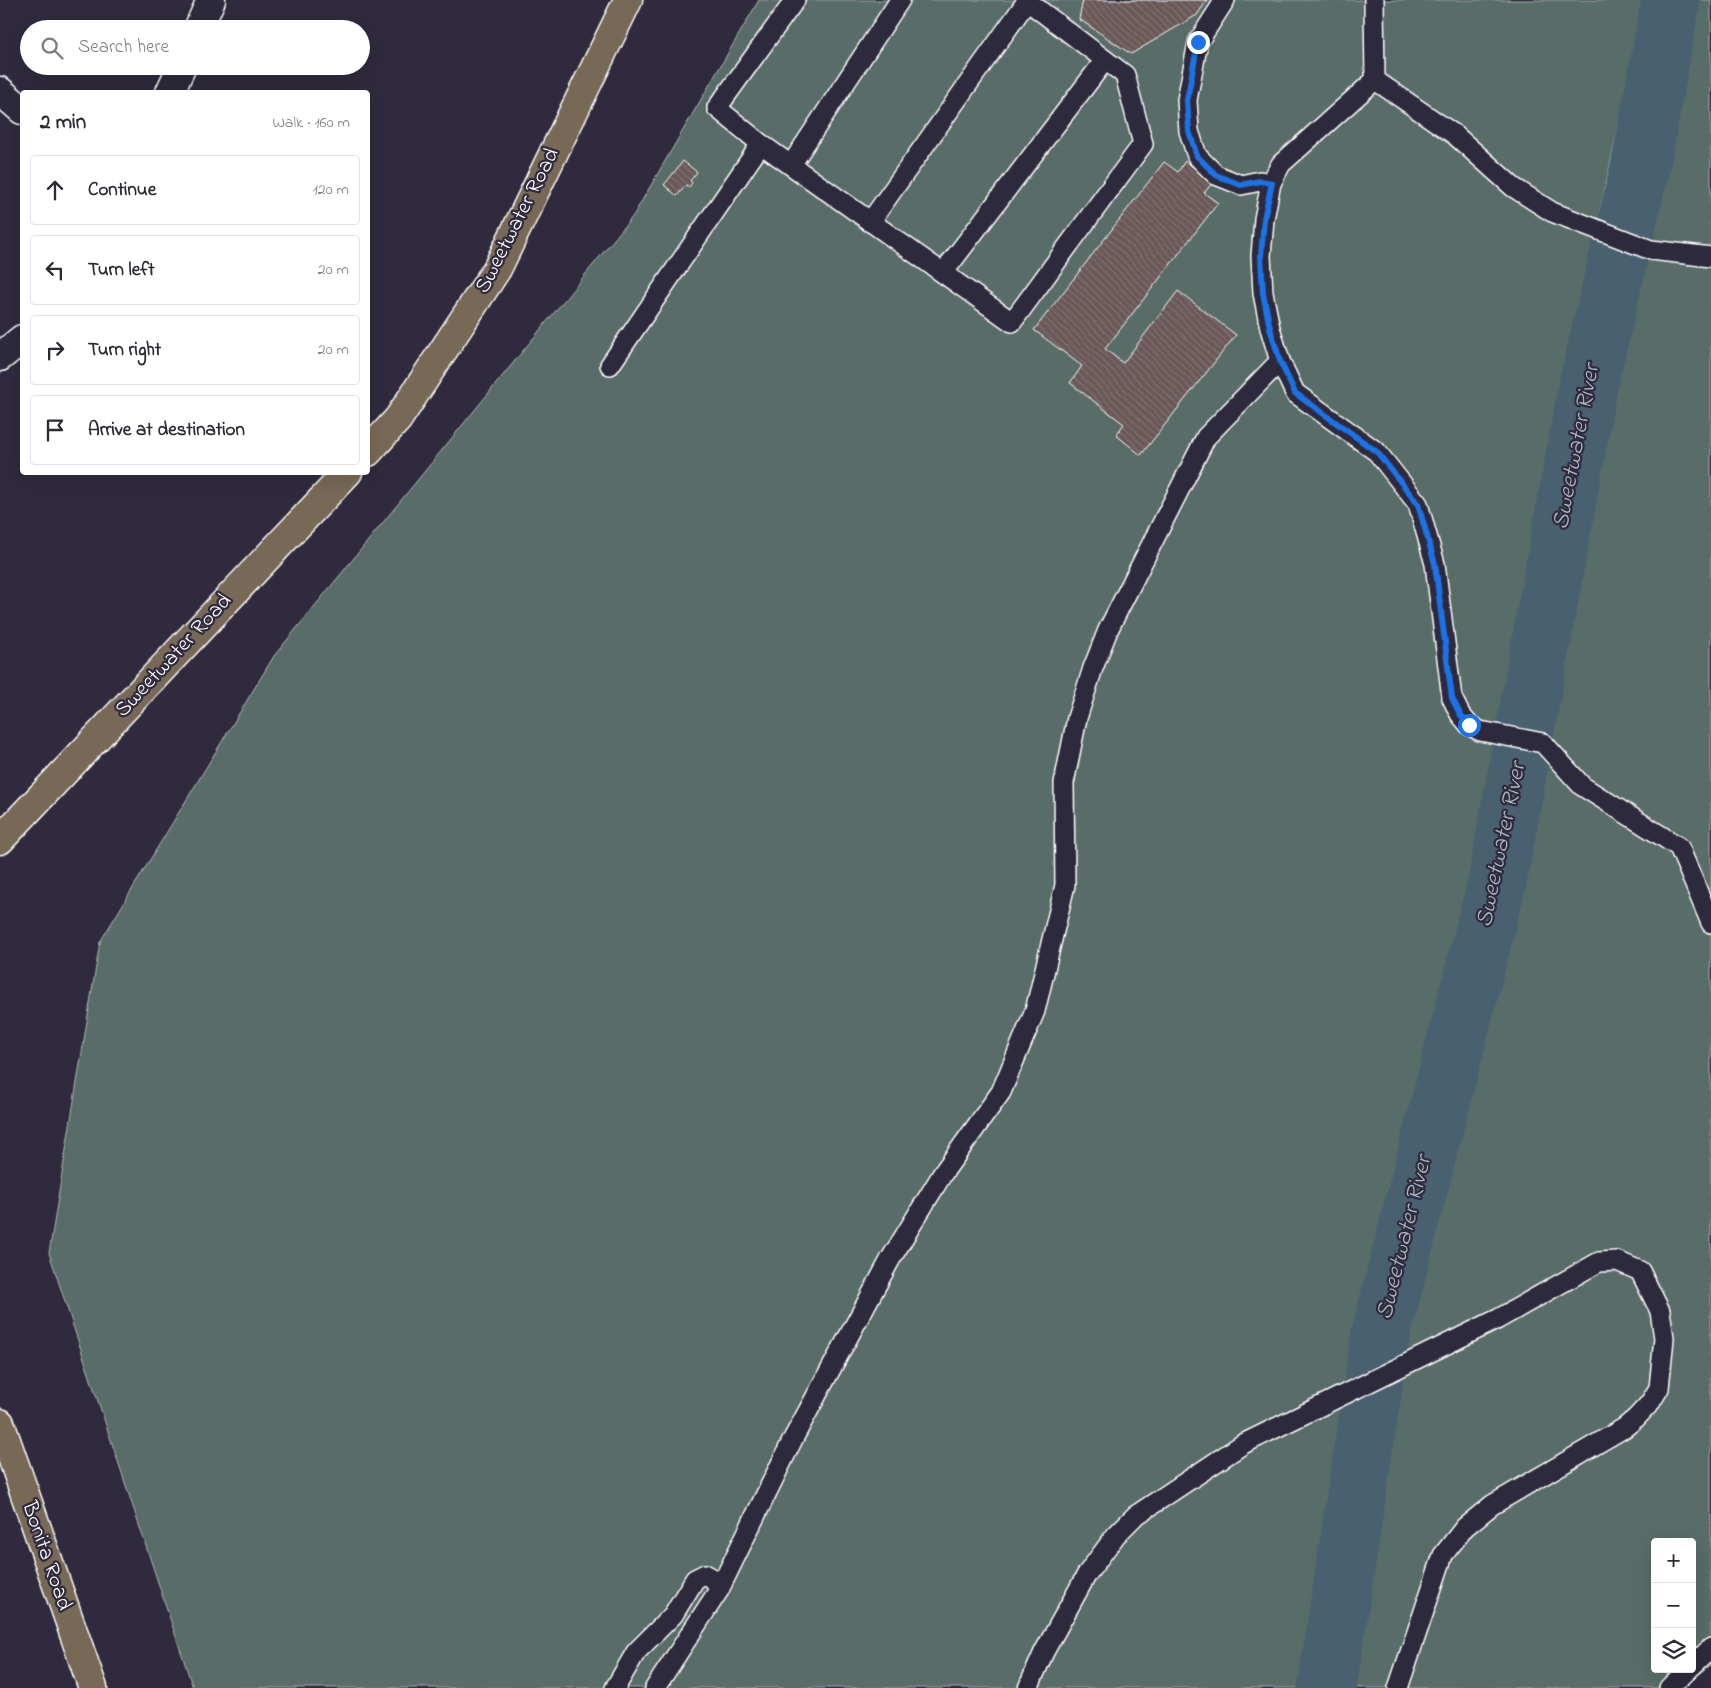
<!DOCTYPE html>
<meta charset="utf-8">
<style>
:root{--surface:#fff;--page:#f7f7f7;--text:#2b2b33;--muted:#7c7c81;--line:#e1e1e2}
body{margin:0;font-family:"Indie Flower",sans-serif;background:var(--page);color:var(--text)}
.controls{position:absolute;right:15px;bottom:15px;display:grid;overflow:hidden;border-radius:5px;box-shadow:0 5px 20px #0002}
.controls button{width:45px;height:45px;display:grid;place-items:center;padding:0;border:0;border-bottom:1px solid var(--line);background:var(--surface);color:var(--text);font:25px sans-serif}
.stop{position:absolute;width:15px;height:15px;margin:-11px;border:4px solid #1a73e8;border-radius:50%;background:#fff}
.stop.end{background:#1a73e8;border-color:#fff;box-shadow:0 1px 5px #0008}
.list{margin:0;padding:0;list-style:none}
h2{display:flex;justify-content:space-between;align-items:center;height:65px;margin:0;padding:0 20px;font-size:21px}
h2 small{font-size:16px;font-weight:400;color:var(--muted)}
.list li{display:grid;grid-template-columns:32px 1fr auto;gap:15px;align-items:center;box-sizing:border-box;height:70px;margin:0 10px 10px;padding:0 10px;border:1px solid var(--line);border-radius:5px}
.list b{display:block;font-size:19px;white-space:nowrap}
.list em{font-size:16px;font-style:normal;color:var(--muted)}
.icon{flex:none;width:28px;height:28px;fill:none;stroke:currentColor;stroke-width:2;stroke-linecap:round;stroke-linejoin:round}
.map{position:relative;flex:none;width:1711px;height:1688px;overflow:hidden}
.search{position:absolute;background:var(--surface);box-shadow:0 5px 20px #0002;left:20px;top:20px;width:350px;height:55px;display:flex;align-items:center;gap:12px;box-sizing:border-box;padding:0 18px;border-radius:28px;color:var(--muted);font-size:19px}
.panel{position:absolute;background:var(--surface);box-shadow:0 5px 20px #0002;left:20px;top:90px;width:350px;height:385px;border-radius:5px}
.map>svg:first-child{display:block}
.green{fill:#596d67;stroke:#acb6b3;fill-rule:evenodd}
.water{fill:url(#water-rules);stroke:#91a0a9}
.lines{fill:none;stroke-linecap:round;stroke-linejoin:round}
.shore{stroke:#b6c0c6;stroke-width:1}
.river{stroke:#486170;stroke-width:59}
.building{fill:url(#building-back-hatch);stroke:#fff}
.lane-casing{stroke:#fff;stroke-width:22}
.street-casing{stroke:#fff;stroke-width:31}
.primary-casing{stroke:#fff;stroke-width:31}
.lane{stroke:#2f2a3d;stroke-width:19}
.street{stroke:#2f2a3d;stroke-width:28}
.primary{stroke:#776954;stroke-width:28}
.route{stroke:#1a73e8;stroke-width:6}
.labels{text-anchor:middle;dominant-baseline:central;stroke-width:4.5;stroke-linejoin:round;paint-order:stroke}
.street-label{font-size:22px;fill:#fff;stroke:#2f2a3d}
.water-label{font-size:24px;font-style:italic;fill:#adb8bf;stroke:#2f2a3d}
</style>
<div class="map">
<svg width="1711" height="1688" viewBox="0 0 1711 1688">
<defs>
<pattern id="water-rules" width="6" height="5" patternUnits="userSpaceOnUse" patternTransform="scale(1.25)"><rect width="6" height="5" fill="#486170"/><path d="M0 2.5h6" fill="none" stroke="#637985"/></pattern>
<pattern id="building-back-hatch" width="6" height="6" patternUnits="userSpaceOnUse" patternTransform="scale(1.25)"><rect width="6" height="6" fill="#6b5859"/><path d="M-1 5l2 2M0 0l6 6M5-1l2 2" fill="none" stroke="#817172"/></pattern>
</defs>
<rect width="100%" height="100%" fill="#2f2a3d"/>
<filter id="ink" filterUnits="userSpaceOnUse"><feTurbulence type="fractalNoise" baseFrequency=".02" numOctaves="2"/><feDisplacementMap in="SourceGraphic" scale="10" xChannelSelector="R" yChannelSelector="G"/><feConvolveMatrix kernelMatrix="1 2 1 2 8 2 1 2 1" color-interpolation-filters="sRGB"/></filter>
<g filter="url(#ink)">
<path class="green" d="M 759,0 L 1711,0 L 1711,1665 L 1682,1688 L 193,1688 L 49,1253 L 100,942 L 274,656 L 633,216 ZM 1655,1542 L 1692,1542 L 1692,1669 L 1655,1669 Z"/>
<polygon class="water" points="1646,0 1660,0 1588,328 1507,773 1419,1141 1345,1500 1316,1688 1300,1688 1331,1499 1407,1142 1495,773 1579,306"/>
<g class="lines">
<polyline class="shore" points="1305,1688 1319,1604 1321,1602 1323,1605 1311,1688"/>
<polyline class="river" points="1327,1688 1381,1333 1497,883 1588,385 1640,168 1671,0"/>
</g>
<g class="building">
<polygon points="1083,0 1207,0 1197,15 1131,54 1079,19"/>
<polygon points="683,161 697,172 690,181 692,183 689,187 686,185 677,196 664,185"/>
<polygon points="1185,161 1213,182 1204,193 1218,203 1105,349 1123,363 1178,291 1236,335 1141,455 1116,435 1124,424 1070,383 1082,366 1034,330 1164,162 1178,172"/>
</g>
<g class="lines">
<g class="lane-casing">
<g id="lane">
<polyline points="1225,0 1198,42 1187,100 1189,131 1197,156 1216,175 1241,185 1260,181 1271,183"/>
<polyline points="1374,0 1375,80 1281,164 1271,183 1264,219 1261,256 1263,293 1270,328 1280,361 1295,393 1377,452 1418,504 1435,564 1452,698 1460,714 1469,725 1480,731 1543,743 1582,786 1679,847 1711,923"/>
<polyline points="1375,80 1455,135 1513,187 1552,212 1651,250 1711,257"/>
<polyline points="761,144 1012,322 1143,144 1125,75 1026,0"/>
<polyline points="791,165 900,0"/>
<polyline points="870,222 1027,1"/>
<polyline points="943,273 1105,60"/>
<polyline points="610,365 761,144 717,108 795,0"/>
<polyline points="719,1590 794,1437 890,1260 943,1173 1001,1092 1035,1011 1065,885 1064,783 1077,718 1093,668 1108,630 1206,437 1280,361"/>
<polyline points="1692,1666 1711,1648"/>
<polyline points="615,1688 636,1652 673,1615 695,1579 705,1574 714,1579 719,1590 655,1688"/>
<polyline points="1028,1688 1044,1652 1087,1574 1116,1535 1135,1516 1243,1444 1498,1319 1599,1262 1617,1261 1640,1271 1660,1311 1664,1338 1659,1388 1650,1403 1636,1418 1624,1428 1492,1505 1465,1527 1443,1555 1398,1688"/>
<polyline points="1669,1688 1689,1669"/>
</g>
</g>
<g class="street-casing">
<g id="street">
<polyline points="198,29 211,0"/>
<polyline points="0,91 22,110"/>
<polyline points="170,92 182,66"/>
<polyline points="0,357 22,339"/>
</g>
</g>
<g class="primary-casing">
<g id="primary">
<polyline points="368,452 398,419 497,269 628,0"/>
<polyline points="0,840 348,472"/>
<polyline points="0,1423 93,1688"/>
</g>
</g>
<use href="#lane" class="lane"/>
<use href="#street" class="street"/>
<use href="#primary" class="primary"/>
</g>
</g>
<g class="lines" filter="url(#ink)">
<polyline class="route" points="1198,42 1187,100 1189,131 1197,156 1216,175 1241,185 1260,181 1272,183 1264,219 1261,256 1263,293 1270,328 1280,361 1295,393 1377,452 1418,504 1435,564 1452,698 1460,714 1469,725"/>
</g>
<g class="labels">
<g class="street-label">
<text transform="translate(518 221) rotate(-63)">Sweetwater Road</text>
<text transform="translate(174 656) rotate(-47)">Sweetwater Road</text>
<text transform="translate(46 1556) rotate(71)">Bonita Road</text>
</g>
<g class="water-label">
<text transform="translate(1577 447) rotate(-79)">Sweetwater River</text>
<text transform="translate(1502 845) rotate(-78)">Sweetwater River</text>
<text transform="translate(1405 1238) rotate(-76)">Sweetwater River</text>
</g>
</g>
</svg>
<div class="controls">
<button>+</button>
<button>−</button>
<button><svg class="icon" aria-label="layers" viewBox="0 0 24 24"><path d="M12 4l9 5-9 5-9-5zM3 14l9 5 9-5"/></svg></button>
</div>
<div class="stop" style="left:1469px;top:725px"></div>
<div class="stop end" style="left:1198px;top:42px"></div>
<div class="search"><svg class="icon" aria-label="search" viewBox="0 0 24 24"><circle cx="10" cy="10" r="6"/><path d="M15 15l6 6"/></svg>Search here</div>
<section class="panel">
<h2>2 min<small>Walk · 160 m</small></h2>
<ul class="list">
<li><svg class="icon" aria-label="ahead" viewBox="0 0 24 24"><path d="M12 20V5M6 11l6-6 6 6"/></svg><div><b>Continue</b></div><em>120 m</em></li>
<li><svg class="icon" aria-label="left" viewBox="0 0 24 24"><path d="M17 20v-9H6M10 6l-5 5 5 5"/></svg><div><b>Turn left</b></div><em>20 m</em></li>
<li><svg class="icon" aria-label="right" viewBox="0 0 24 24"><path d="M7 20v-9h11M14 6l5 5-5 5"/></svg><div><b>Turn right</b></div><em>20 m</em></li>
<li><svg class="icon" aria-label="arrive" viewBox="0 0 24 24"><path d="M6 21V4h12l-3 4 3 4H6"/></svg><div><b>Arrive at destination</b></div></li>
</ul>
</section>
</div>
